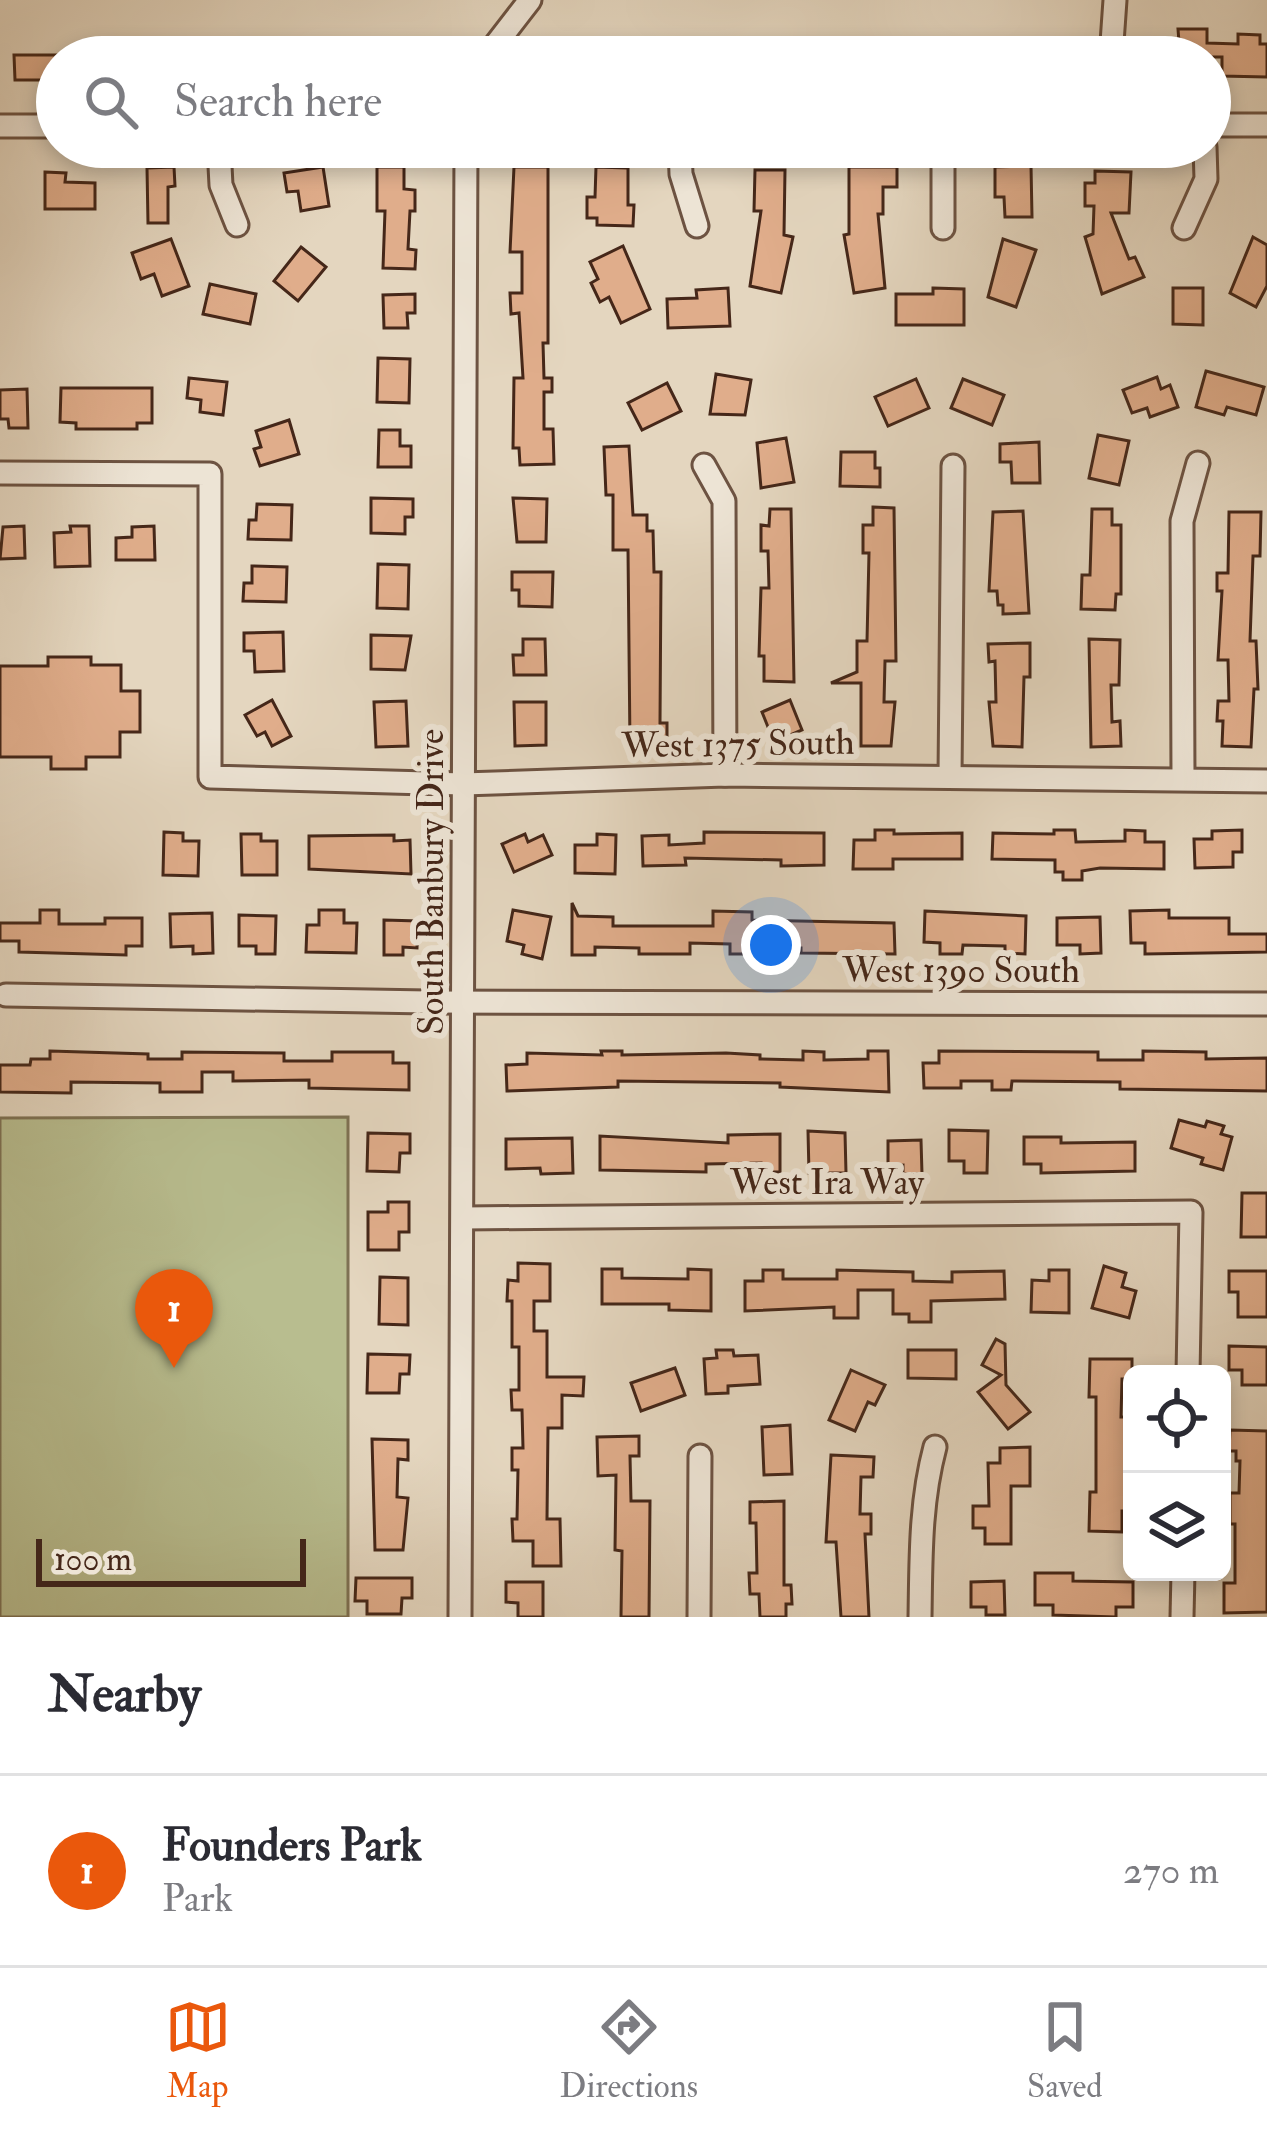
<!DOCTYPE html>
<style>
:root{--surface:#fff;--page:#f7f7f7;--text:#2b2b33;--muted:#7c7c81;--line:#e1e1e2;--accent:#ea580c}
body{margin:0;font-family:"IM FELL Double Pica",serif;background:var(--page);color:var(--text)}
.controls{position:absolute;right:36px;bottom:36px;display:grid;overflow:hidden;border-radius:18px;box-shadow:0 6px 18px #0003}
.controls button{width:108px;height:108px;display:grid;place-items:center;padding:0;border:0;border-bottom:3px solid var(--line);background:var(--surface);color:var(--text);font:60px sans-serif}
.scale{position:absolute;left:36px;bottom:30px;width:270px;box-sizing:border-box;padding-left:12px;border:6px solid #452719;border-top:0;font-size:33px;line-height:42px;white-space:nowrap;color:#452719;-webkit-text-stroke:9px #ede4d5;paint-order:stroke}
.you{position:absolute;left:771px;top:945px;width:42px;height:42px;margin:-30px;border:9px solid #fff;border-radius:50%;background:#1a73e8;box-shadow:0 0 0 18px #1a73e833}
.badge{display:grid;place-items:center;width:78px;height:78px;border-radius:50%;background:var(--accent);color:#fff;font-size:39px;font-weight:700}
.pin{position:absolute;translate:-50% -99px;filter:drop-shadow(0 3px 6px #0008)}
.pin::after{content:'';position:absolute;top:63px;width:42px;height:36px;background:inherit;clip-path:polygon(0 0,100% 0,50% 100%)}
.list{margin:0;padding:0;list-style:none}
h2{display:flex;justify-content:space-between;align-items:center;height:156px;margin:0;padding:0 48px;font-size:51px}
h2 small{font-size:39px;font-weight:400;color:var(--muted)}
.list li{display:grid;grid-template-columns:78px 1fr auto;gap:36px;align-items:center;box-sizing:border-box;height:192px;padding:0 48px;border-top:3px solid var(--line)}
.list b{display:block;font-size:45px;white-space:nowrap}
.list p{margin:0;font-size:39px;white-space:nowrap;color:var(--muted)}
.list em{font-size:39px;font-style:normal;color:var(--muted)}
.icon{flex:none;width:66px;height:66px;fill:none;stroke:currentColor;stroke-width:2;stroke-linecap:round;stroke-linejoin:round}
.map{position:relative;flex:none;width:1267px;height:1617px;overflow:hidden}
.search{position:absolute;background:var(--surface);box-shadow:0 6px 18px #0003;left:36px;right:36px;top:36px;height:132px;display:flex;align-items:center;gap:30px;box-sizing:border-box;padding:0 42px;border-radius:66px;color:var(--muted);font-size:45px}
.sheet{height:348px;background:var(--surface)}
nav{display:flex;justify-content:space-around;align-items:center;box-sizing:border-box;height:168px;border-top:3px solid var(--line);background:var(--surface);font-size:33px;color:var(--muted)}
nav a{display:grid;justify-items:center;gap:6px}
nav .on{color:var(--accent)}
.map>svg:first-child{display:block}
.green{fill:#b8bd8f;stroke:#7e7254;stroke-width:3}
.building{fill:#e0ad8b;stroke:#452719;stroke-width:3}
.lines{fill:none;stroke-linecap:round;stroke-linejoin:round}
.minor-casing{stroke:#6d5342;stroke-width:27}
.minor{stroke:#ede4d5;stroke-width:21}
.labels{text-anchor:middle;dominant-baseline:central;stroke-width:12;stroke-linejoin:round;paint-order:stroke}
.street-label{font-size:36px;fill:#452719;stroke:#ede4d5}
</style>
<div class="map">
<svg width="1267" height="1617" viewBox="0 0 1267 1617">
<rect width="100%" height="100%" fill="#e4d6bf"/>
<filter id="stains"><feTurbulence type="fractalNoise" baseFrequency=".00167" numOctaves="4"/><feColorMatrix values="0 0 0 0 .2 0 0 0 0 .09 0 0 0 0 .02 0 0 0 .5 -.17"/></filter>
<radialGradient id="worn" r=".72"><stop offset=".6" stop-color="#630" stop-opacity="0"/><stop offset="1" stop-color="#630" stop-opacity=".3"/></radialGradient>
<polygon class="green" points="348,1117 348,1617 0,1617 0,1118"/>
<g class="building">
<polygon points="1178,29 1207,29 1207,43 1238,44 1238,34 1260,35 1260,44 1267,44 1267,77 1222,76 1222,57 1146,57 1146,42 1179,42"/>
<polygon points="680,42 757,44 757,57 680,57"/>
<polygon points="14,55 57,55 57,80 15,80"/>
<polygon points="1031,166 1032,217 1005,217 1004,197 995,197 995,167"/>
<polygon points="174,167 175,186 168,187 168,223 148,223 147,168"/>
<polygon points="323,167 329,206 301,211 298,191 287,192 284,173"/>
<polygon points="377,167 404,167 404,189 415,190 415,211 410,211 408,249 416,250 415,269 383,268 385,211 377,211"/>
<polygon points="514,167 548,167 548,343 543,343 544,378 552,378 552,392 544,392 544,429 553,429 554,464 520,465 519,448 513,448 514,378 523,378 519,313 511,314 510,293 522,293 522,252 510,252"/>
<polygon points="596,167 628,168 628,205 634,205 633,226 597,225 597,218 587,218 587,197 595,197"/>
<polygon points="849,167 897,167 897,187 883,187 883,214 878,214 885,288 854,293 844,235 849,234"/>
<polygon points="755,170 785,170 784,235 793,237 781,293 750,286 761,211 754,211"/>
<polygon points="1095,171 1131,172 1129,213 1111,213 1129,259 1135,257 1144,277 1102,294 1085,237 1093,234 1094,206 1085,206 1085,183 1095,183"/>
<polygon points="45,172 66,173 65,182 95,183 95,209 45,209"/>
<polygon points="1253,237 1267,245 1267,286 1256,307 1230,293"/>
<polygon points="171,239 189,286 162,296 154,274 141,279 132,253"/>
<polygon points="1003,239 1036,250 1016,307 988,297"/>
<polygon points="623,246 650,309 621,323 609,297 600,302 591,283 598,279 590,262"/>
<polygon points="301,247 326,267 298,301 274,281"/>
<polygon points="210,284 256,294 250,324 203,314"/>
<polygon points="728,288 730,326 668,328 667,299 697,298 696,290"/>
<polygon points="933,288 964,289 964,325 896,325 896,294 933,294"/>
<polygon points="1173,288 1203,288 1203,325 1173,324"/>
<polygon points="415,294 415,313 407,313 408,328 384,328 383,295"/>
<polygon points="378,358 410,359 409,403 377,402"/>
<polygon points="1206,371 1264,387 1256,415 1227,407 1224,415 1196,407"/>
<polygon points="716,374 751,380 745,415 710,414"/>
<polygon points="1157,377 1161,389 1170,385 1178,407 1150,417 1147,408 1132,413 1123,390"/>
<polygon points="189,378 227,382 223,415 200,412 201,400 187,398"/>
<polygon points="916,379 929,408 888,426 875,397"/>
<polygon points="963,379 1004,395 992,425 951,408"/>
<polygon points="667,383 681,411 642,430 628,403"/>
<polygon points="61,388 152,388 152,423 137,423 137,429 76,429 76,423 60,422"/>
<polygon points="27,389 28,428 9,428 8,419 0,419 0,390"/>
<polygon points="289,420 299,454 260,466 254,449 261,447 256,431"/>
<polygon points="379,430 400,430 400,446 411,446 411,467 378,467"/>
<polygon points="1098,435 1129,441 1119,485 1089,478"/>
<polygon points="786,438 794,482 761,488 757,443"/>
<polygon points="1039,442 1040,483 1012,483 1011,462 1000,462 1000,444"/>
<polygon points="629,446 633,515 647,515 647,531 653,531 654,572 661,572 660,723 667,723 667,745 630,745 628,550 613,550 613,495 606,495 604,447"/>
<polygon points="841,452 875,452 875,468 880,468 880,487 840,486"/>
<polygon points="371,498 413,499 413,517 405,517 405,534 371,533"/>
<polygon points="513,498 547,499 546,542 517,542"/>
<polygon points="257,504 292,505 291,540 248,539 249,520 256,520"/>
<polygon points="873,507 894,508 896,661 885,661 884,702 895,702 891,746 861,746 861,683 831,683 857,672 857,641 867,641 869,553 863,553 863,525 873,525"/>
<polygon points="770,509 791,509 794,682 764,681 764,656 759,656 761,588 769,588 768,551 761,551 761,525 769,526"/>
<polygon points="1092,509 1112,509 1112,525 1121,525 1121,594 1116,594 1115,610 1081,609 1082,575 1090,575"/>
<polygon points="1023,511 1029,613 1003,614 1003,605 998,605 997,591 989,591 993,512"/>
<polygon points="1229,512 1261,512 1260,556 1253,556 1250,641 1256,641 1258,689 1254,689 1251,747 1222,746 1223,721 1217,721 1218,701 1229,701 1228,660 1218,660 1222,591 1217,591 1217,573 1228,573"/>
<polygon points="24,526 25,558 0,559 3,527"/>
<polygon points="70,526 89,526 90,566 55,567 54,533 71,532"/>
<polygon points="154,526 155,560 116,560 116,538 132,537 132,527"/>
<polygon points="378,564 409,565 408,609 377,608"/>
<polygon points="252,566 287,567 286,602 243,601 244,583 252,583"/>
<polygon points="512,572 553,572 552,607 519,606 519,590 512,590"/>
<polygon points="283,632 284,671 255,672 254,651 244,651 244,633"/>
<polygon points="371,635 411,636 405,670 371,669"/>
<polygon points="523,639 545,639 546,675 514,675 513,655 523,655"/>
<polygon points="1089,639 1120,640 1119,685 1111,685 1112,722 1120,721 1121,746 1091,747"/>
<polygon points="1030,643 1030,677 1024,677 1022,747 993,746 989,702 996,702 995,661 989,662 988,644"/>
<polygon points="48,657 91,657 91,665 121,665 121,691 140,691 140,732 120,732 120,757 86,757 86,769 51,769 51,757 0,757 0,666 48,666"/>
<polygon points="272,700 291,736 272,746 265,732 257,736 245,715"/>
<polygon points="790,700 802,730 774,742 762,712"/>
<polygon points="406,701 408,746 376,747 374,702"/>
<polygon points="514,702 546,702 546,745 515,746"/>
<polygon points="875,830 894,830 894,834 962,833 962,859 893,859 893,869 853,869 854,840 875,840"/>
<polygon points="1054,830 1075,830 1076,842 1125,841 1125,830 1145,831 1145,842 1164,842 1164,869 1100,868 1082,871 1082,880 1063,880 1063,872 1055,872 1055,860 992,859 993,833 1054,834"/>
<polygon points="1242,830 1242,852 1233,852 1233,867 1195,868 1194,839 1212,839 1212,831"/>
<polygon points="164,832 183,833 183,841 199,841 198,876 163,875"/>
<polygon points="704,832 824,833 824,865 781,866 781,860 685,858 686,865 643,866 642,836 669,835 669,845 704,843"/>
<polygon points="241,834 261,834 261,841 277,841 277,875 242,875"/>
<polygon points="525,834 528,842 543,835 552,855 514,872 502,844"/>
<polygon points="597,834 616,835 615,874 575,873 575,845 597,845"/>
<polygon points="394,835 394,841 410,840 411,874 309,869 309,836"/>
<polygon points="572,903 578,916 613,917 613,926 713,926 713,911 752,912 752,920 894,923 895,954 801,953 801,948 751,948 751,954 730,954 730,944 690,943 690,954 639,954 639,948 595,947 595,955 572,955"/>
<polygon points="40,910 59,910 59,924 105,924 105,918 142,918 142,946 126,946 126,955 19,952 19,941 0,941 0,923 40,923"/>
<polygon points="319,910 344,910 344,923 357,923 356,953 306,952 307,925 319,925"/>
<polygon points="513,910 551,917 542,959 522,954 524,945 507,941"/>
<polygon points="1169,910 1169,918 1229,918 1229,934 1267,934 1267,952 1145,954 1145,943 1131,943 1130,911"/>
<polygon points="925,911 1026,916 1025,954 1005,953 1005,946 963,945 962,954 940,954 940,943 924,942"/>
<polygon points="212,913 213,953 193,954 193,946 171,947 170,914"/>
<polygon points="239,915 276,916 275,954 256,954 256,946 239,946"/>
<polygon points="1100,917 1101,953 1080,954 1080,945 1057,945 1057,918"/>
<polygon points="384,920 418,921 417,948 403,947 403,955 384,955"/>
<polygon points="50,1051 148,1054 148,1059 182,1059 182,1052 284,1053 284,1061 332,1061 332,1052 393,1052 393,1063 409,1063 409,1090 309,1088 309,1080 233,1081 233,1072 202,1072 202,1092 160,1092 160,1083 71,1082 71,1093 0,1092 0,1065 30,1065 31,1059 50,1059"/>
<polygon points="601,1051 622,1051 622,1055 726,1053 760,1055 760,1059 803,1060 803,1051 824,1052 824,1060 868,1059 868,1051 888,1051 889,1092 780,1087 780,1083 618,1081 618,1087 507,1091 506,1065 527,1064 527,1053 602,1055"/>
<polygon points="939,1051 1098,1052 1098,1060 1143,1060 1143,1051 1206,1052 1206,1059 1267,1058 1267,1091 1120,1089 1120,1082 1012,1081 1011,1090 992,1090 992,1081 961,1081 961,1088 924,1088 923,1063 939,1063"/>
<polygon points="1179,1120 1205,1127 1207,1121 1224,1126 1221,1134 1232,1137 1223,1170 1201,1164 1203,1158 1171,1148"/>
<polygon points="949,1130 988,1131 987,1173 964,1173 964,1161 949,1161"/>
<polygon points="808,1131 845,1133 846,1173 809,1173"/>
<polygon points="368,1133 410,1134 410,1153 400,1153 399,1172 367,1171"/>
<polygon points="780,1134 780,1172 761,1172 761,1163 706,1164 706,1172 600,1170 600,1136 728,1143 728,1135"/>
<polygon points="1024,1137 1061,1137 1061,1143 1135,1142 1135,1171 1041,1173 1041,1164 1024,1164"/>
<polygon points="572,1138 573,1173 541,1174 540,1168 506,1169 506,1139"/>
<polygon points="921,1140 922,1174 903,1174 903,1165 888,1166 888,1141"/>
<polygon points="1242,1193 1267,1193 1267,1237 1241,1237"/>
<polygon points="388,1202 409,1202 409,1232 399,1232 399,1250 368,1250 368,1212 388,1212"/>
<polygon points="518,1263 550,1264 550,1301 534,1301 534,1331 547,1331 547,1377 584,1377 583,1396 562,1395 562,1428 548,1428 547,1519 560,1519 561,1566 533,1566 533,1541 513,1541 512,1519 517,1519 518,1470 512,1470 512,1448 523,1448 522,1410 512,1410 511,1390 519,1390 519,1347 512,1347 512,1301 507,1301 508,1280 518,1281"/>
<polygon points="1104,1266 1126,1273 1122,1287 1136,1291 1129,1318 1092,1308"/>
<polygon points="602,1269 622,1269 622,1278 688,1279 688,1269 711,1270 711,1311 669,1310 669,1304 602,1304"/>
<polygon points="763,1270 783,1270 783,1279 837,1279 837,1270 913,1272 913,1281 952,1282 952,1272 1004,1271 1005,1299 931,1301 931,1322 909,1322 909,1314 893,1314 893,1290 858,1290 858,1318 834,1318 834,1307 745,1311 745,1281 763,1281"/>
<polygon points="1049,1270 1069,1270 1069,1313 1031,1312 1032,1280 1049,1281"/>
<polygon points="1229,1271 1267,1271 1267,1317 1238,1317 1238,1292 1229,1292"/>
<polygon points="380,1277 408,1278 408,1325 379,1324"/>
<polygon points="996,1339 1005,1344 1006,1385 1030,1412 1008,1429 978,1392 1001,1375 982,1365"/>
<polygon points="1229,1346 1267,1347 1267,1385 1242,1385 1242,1370 1229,1370"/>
<polygon points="716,1350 733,1350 734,1356 758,1355 760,1384 728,1386 728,1393 706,1394 704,1359 717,1358"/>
<polygon points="908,1350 956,1350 956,1379 908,1378"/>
<polygon points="368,1354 410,1355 409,1374 400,1374 399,1393 367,1393"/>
<polygon points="1090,1359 1132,1359 1132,1379 1122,1379 1121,1417 1131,1417 1131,1438 1125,1438 1125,1492 1132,1492 1132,1511 1122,1511 1122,1532 1089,1531 1090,1492 1096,1492 1096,1397 1089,1397"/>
<polygon points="675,1368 685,1395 641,1411 631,1383"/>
<polygon points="851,1370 885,1385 875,1405 868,1402 855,1431 829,1420"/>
<polygon points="790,1425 792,1474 764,1475 762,1427"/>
<polygon points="1230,1430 1267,1431 1267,1612 1224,1613 1224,1583 1235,1583 1235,1524 1230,1524 1230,1493 1239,1493 1240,1461 1236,1461 1236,1451 1229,1451"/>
<polygon points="639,1436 639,1456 630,1456 631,1501 650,1501 649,1617 621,1617 622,1551 615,1550 616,1475 598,1476 597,1437"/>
<polygon points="372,1439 408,1440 408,1460 398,1459 397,1497 408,1498 403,1550 375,1550"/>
<polygon points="1030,1447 1030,1486 1011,1486 1011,1544 985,1544 985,1528 973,1528 973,1506 989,1506 988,1463 1000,1463 1000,1448"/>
<polygon points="831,1455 874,1457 873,1477 861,1477 860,1514 871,1514 871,1534 865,1534 869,1617 841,1617 836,1542 826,1542"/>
<polygon points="784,1501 784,1585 791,1585 792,1604 786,1604 786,1617 760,1617 759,1594 750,1594 749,1573 757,1573 756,1523 750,1523 750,1502"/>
<polygon points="1035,1573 1073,1573 1073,1581 1133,1582 1133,1607 1116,1607 1116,1617 1053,1615 1053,1605 1035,1605"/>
<polygon points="356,1578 412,1578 412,1598 402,1598 401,1614 367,1614 367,1601 355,1601"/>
<polygon points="1004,1581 1005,1615 986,1615 986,1607 971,1607 971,1582"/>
<polygon points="506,1582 543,1582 543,1617 518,1617 518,1603 506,1602"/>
</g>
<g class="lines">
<g class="minor-casing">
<g id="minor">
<polyline points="486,57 530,0"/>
<polyline points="1111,57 1115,0"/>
<polyline points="1210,125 1267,125"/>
<polyline points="0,126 57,126"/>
<polyline points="219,147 221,185 237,225"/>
<polyline points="680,147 681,174 697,226"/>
<polyline points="943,147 943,228"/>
<polyline points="1184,228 1206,179 1205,147"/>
<polyline points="704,465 724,501 725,775"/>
<polyline points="0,473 210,474 210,777 463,784 725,775 1267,781"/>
<polyline points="950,776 953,466"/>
<polyline points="1183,778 1182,521 1198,463"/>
<polyline points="6,995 428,1002 1267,1004"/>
<polyline points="464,1218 1191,1212 1188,1374"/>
<polyline points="460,1617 466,147"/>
<polyline points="699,1617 700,1456"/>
<path d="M 920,1617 C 921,1559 920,1503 935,1447"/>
<polyline points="1182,1617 1183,1572"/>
</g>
</g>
<use href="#minor" class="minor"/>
</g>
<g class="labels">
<g class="street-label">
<text transform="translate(738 744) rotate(-1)">West 1375 South</text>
<text transform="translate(431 882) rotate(-90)">South Banbury Drive</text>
<text x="961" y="970">West 1390 South</text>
<text x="827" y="1182">West Ira Way</text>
</g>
</g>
<rect width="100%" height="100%" filter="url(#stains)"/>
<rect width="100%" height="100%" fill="url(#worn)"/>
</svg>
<div class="controls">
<button><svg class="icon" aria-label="locate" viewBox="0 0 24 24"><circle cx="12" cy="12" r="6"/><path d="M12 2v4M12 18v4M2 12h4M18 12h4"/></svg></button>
<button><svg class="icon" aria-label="layers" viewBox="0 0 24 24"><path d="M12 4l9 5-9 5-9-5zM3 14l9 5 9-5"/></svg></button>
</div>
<div class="scale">100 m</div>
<div class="you"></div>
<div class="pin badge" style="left:174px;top:1368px">1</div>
<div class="search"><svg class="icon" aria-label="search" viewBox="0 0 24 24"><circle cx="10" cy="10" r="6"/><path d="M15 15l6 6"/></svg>Search here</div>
</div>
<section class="sheet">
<h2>Nearby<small></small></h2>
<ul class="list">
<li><span class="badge">1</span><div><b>Founders Park</b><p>Park</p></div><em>270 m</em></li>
</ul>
</section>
<nav>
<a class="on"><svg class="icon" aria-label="map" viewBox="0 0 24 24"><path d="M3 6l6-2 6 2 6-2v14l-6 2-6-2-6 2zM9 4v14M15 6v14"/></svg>Map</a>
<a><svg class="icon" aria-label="directions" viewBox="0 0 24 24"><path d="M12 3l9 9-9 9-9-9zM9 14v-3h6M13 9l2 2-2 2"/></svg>Directions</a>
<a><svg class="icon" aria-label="saved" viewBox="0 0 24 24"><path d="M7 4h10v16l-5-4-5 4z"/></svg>Saved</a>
</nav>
